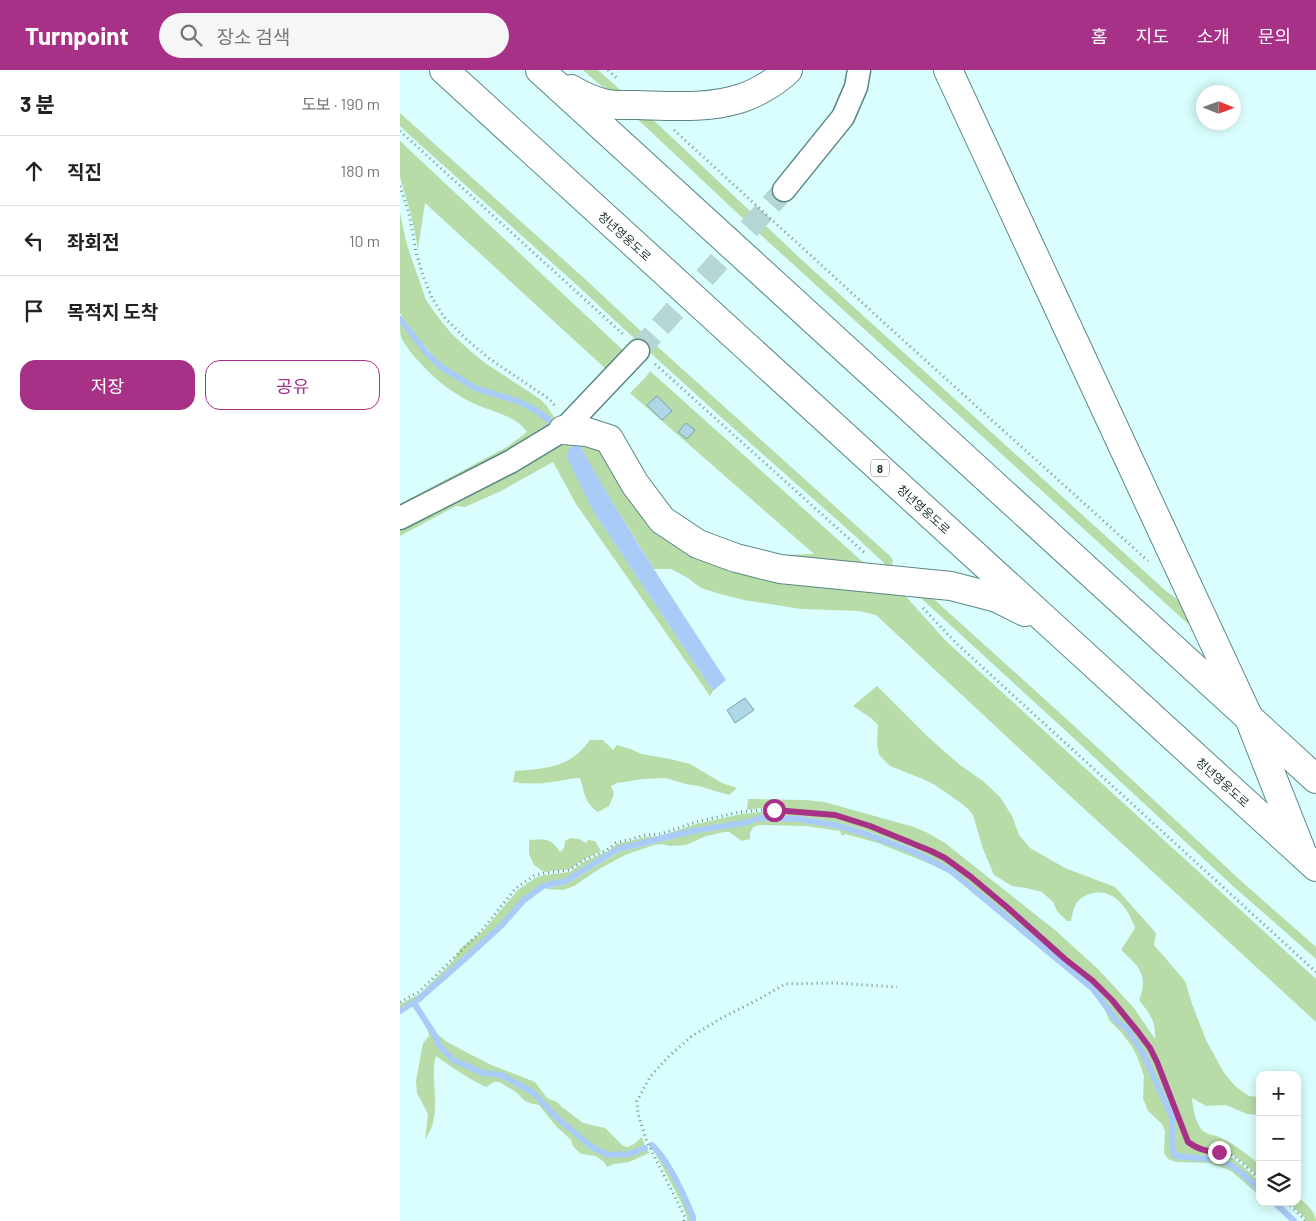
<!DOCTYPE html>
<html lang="ko">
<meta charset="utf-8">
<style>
:root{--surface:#fff;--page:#f6f6f6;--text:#222;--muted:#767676;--line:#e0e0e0;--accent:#a83188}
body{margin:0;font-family:Barlow,"Noto Sans KR",sans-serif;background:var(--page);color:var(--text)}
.controls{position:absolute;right:15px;bottom:15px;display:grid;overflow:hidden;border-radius:10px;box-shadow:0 2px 12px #0003}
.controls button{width:45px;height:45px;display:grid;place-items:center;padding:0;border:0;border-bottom:1px solid var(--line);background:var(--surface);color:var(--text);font:25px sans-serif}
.compass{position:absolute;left:796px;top:15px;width:45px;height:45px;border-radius:50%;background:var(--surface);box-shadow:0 2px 12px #0003;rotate:91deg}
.stop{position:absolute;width:15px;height:15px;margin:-11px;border:4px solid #a83188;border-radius:50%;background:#fff}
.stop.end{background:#a83188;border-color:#fff;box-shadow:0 1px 5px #0008}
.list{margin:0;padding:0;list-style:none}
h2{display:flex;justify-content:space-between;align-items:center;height:65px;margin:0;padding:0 20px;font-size:21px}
h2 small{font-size:16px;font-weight:400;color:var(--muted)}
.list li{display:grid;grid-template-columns:32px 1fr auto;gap:15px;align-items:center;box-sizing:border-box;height:70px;padding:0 20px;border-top:1px solid var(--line)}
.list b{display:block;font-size:19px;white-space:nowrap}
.list em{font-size:16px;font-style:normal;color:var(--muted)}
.actions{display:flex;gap:10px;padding:15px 20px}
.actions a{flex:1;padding:11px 0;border:1px solid var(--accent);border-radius:15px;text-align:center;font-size:18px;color:var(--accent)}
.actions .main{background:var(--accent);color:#fff}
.icon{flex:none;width:28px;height:28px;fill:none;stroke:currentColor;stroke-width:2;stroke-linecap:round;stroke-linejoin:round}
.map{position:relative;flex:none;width:916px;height:1151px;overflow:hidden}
header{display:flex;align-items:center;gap:30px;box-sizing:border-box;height:70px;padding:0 25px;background:var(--accent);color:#fff}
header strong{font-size:24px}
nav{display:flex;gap:28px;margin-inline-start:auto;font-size:18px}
.search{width:350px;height:45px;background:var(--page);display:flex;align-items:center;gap:12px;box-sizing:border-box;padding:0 18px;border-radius:28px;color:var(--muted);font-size:19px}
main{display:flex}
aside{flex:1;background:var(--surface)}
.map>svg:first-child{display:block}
.green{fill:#b7dca7}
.water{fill:#a8ccf7}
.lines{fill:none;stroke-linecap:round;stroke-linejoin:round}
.stream{stroke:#a8ccf7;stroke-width:6}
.building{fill:#add6e6;stroke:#7ba2b1}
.tertiary-tunnel{stroke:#b4d6d5;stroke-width:22;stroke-dasharray:22 11;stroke-linecap:butt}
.tertiary-casing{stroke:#5a8786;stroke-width:25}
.motorway-casing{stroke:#5a8786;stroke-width:30}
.path{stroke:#75908f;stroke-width:3;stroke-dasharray:1 4;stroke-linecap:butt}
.tertiary{stroke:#fff;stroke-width:22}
.motorway{stroke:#fff;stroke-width:28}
.route{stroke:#a83188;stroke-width:6}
.labels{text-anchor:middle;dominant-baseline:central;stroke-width:4;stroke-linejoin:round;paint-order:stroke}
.shield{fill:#fff;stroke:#647272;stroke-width:1}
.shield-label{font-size:11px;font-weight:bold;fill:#223535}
.street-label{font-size:12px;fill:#223535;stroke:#fff}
</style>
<header>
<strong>Turnpoint</strong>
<div class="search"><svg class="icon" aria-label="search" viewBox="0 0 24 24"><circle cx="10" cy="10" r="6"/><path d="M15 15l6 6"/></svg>장소 검색</div>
<nav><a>홈</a><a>지도</a><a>소개</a><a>문의</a></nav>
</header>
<main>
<aside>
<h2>3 분<small>도보 · 190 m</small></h2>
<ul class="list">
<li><svg class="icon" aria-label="ahead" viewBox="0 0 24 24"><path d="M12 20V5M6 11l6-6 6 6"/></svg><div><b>직진</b></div><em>180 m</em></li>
<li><svg class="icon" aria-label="left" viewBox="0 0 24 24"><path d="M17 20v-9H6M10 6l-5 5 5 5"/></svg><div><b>좌회전</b></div><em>10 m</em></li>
<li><svg class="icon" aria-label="arrive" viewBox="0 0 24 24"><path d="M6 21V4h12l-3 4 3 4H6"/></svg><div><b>목적지 도착</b></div></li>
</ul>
<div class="actions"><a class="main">저장</a><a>공유</a></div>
</aside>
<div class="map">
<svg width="916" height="1151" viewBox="0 0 916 1151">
<rect width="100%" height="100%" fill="#d9fefd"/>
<g class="green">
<path d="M 183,0 L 198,0 L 225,24 C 203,20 199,14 183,0 Z"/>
<polygon points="230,42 247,44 402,190 766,521 788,537 791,554 787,553 351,156"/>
<polygon points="0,43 185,209 259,278 490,486 493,490 492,496 486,495 453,464 332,357 223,258 178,216 5,61 0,56"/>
<polygon points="0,71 227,284 207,300 25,133 18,179 11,144 0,107"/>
<polygon points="0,143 7,175 26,230 38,247 51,263 68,279 85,293 140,329 146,335 158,353 137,338 106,326 76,316 60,307 39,292 12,261 0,243"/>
<path d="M 0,252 L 24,282 L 40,298 L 74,320 L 120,335 L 130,340 L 139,344 L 156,358 L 0,443 L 0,434 L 107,377 L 127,362 C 116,346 94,342 77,335 C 50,323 27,303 9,280 C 7,276 2,271 1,267 C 0,263 0,256 0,252 Z"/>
<polygon points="250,301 474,502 353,486 414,484 230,323 246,307"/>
<polygon points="170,368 195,372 252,452 500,520 546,571 916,909 916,952 667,723 476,545 459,541 401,539 344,530 320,524 301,518 288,508 271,499 254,499 198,409 178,372 193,441 313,621 310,626 176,434 153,392 101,421 65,437 56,436 0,466 0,456"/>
<polygon points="510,518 525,521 672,654 840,810 916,877 916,889 834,817 666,661"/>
<path d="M 477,616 L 528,667 L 560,695 L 583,711 L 600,727 L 612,746 L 619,765 L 630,778 L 665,798 L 715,817 L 756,863 L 754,875 L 785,911 L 792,934 L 806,970 L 824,1003 L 835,1016 L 849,1026 L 860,1027 L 860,1045 L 847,1044 L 826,1035 L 806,1036 L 792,1028 C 793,1038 795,1053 803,1061 C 808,1065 816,1065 821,1068 C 836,1075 848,1085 860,1095 L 860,1108 C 851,1101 839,1087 829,1083 C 814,1077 797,1083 787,1067 L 774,1031 L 758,991 L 751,978 L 725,945 L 694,910 L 666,888 L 609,837 L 572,806 L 545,787 L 515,772 L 486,761 L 435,744 L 421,742 L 362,738 L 347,740 L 348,729 L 405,730 L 424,732 L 514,757 L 528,763 L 545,773 L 655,860 L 699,900 L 734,938 L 755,969 C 756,951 750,944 739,930 C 749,905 739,896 721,880 L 735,858 C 728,838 713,817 690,824 C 684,825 678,830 675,836 C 673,840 672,846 671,851 L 667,851 L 657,841 L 653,832 L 642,822 L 626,818 L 612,816 L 594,805 L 583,779 L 573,745 L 569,740 L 561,733 L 535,715 L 523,709 L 490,696 L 479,685 L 477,674 L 478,655 L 471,648 L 453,636 Z"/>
<path d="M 190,670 L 203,670 L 213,680 L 217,675 L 230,679 L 242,684 L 270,689 L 290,694 L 322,713 L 337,718 L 329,725 L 299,716 L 286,714 L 265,708 L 243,709 L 217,713 L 211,716 L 214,724 L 209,736 L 198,742 C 184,732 185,723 180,708 C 170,708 162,711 152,712 C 139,714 126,714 113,712 L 115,701 C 136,699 159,699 176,685 C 181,681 186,675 190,670 Z"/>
<path d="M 362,742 L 435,747 L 485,764 L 530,783 L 544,790 L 570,808 L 664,890 L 691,912 L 723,947 L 748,979 L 755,992 L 772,1032 L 784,1068 C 796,1088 813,1078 829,1086 C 839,1092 851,1104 860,1112 L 860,1116 C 851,1109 843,1100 833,1093 C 817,1082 794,1087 776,1083 L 774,1071 L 775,1046 L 745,982 L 729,958 L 718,948 L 695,918 L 552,799 L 513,778 L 464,760 L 436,752 L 399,746 L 360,746 L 344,752 L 292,760 L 217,778 L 166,809 L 143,815 L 123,829 L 101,854 L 66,886 L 18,928 L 0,940 L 0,934 L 20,924 L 53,891 L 61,878 L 83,861 L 118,820 L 135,808 L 145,805 L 170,802 L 185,791 L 208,781 L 217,774 L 230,771 L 246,767 L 260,766 L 296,754 L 341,744 Z"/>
<polygon points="360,750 399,750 435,756 511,782 550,802 478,773 449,765 445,764 442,766 440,761 406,756 360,755 353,757 350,763 350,769 342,771 329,762 324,762 306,766 286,775 270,776 262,774 254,775 225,785 199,799 174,816 163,820 145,819 167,814 219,782 292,764 344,755"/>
<path d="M 170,768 L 179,769 L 186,773 L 188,770 L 195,771 L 201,781 L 184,789 L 170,799 L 144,802 L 134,795 L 129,784 L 129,770 C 145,769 151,768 160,782 L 164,778 L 165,771 Z"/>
<path d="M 703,934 L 715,951 L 726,961 L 742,984 L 753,1007 L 771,1047 L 770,1071 L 773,1086 C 791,1091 813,1086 830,1096 C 839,1101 852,1114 860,1122 L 860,1126 L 831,1101 L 821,1097 L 810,1093 L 776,1092 L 768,1089 L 764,1083 L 765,1061 L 762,1054 L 748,1041 L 743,1028 L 744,1006 L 737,986 L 731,975 L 721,962 L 709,950 Z"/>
<path d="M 28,959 L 42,982 L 53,992 L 78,1003 L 101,1008 L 115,1016 L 134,1025 L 158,1050 L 186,1076 L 208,1088 L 230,1086 L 247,1079 L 249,1083 L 229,1092 L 214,1094 L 207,1097 L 204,1092 L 196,1086 L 181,1084 L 173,1076 L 171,1070 L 155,1055 L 139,1035 L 133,1034 L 125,1031 L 116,1022 L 99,1012 L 94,1012 L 86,1017 C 68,1009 52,997 36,986 C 30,1007 39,1030 33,1052 C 32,1059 28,1064 25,1070 L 28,1044 L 17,1023 L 16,1011 L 23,973 L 29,966 Z"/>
<polygon points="36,963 47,972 89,994 135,1012 147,1028 157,1032 162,1037 183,1053 205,1058 223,1076 228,1077 234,1074 242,1067 245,1076 228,1084 208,1084 193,1077 158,1047 149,1036 136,1023 101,1004 84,1002 53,988 40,974"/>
<path d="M 252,1077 C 269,1093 284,1127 293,1148 L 292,1151 L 287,1151 L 287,1146 L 281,1132 Z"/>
<path d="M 897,1127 C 905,1132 916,1142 916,1151 L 906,1151 L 903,1146 L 888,1132 L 897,1132 Z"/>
</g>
<path class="water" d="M 178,372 C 223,454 275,532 326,610 L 313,621 L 193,441 L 167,388 L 167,381 Z"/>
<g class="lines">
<g class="stream">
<polyline points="0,249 25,281 40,296 75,318 120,332 137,341 150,351"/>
<polyline points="14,933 34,964 39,975 53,990 83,1003 101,1005 134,1023 156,1047 192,1077 208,1085 229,1084 245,1078"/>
<path d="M 0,941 L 19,929 L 67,887 L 102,855 L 124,830 L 143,816 L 166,811 L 218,779 L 292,761 L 344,753 L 360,748 L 399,749 L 435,755 L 463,763 L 512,781 L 551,801 L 693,919 L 716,950 L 727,959 L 743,983 L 772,1047 L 772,1071 L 774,1085 C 788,1089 803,1087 818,1090 C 835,1094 847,1109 860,1120"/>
<path d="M 252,1075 C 269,1091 284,1125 293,1147 L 293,1151"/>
<polyline points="874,1132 894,1151"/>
</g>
</g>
<g class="building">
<polygon points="257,326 272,341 262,350 247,335"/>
<polygon points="286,353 295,360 287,369 278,362"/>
<polygon points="345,628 354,640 335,653 327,640"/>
</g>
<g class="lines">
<polyline class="tertiary-tunnel" points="238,281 384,120"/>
<g class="tertiary-casing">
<g id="tertiary">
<polyline points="384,120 443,47 456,17 459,0"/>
<polyline points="0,448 110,392 163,360 238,281"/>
</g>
</g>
<g class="motorway-casing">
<g id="motorway">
<polyline points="44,0 916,797"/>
<polyline points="140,0 916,709"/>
<polyline points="548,0 849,648 901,780"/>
<path d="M 171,19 C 181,25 192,30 203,33 C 214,36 227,35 238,35 C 271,36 310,39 342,28 C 357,23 377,11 388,0"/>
<polyline points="163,360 187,362 209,369 235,414 262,450 298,474 336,488 380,499 551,516 597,528 625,542"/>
</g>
</g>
<g class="path">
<polyline points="208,0 219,10"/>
<polyline points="274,60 503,270 748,491"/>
<polyline points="0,61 225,266"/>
<polyline points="0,116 9,143 16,182 22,203 32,228 44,247 67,270 90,289 149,329 157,338"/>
<polyline points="255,294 466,484"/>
<polyline points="523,538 556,573 916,902"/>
<path d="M 0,932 L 19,922 L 82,860 L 116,818 L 134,806 L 145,803 L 170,800 L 184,790 L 207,780 L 216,773 L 246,765 L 260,764 L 296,752 L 340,742 L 362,740 L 435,745 L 486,762 L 515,774 L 545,789 L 571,807 L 608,838 L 665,889 L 693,911 L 712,930 L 738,962 L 750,978 L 764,1009 L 788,1072 C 805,1085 814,1077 829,1084 C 838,1088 852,1103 860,1109"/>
<polyline points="887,1132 902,1147 905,1151"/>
<polyline points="284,1151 285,1147 278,1133 247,1072 238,1044 237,1031 250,1007 269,986 292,966 320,949 361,928 385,914 435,913 497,917"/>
</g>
<use href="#tertiary" class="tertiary"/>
<use href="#motorway" class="motorway"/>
</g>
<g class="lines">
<path class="route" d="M 374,740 L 435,745 L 470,756 L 531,781 L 545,788 L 571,807 L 608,838 L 665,889 L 693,911 L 712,930 L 738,962 L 750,978 L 757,992 L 788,1072 C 799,1080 806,1081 819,1082"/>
</g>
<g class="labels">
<rect class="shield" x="471" y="389.5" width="18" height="17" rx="4"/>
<g class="shield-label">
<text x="480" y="398">8</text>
</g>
<g class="street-label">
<text transform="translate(225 166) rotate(42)">청년영웅도로</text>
<text transform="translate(524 439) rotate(42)">청년영웅도로</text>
<text transform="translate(823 712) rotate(42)">청년영웅도로</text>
</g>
</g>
</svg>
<div class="controls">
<button>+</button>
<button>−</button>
<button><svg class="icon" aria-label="layers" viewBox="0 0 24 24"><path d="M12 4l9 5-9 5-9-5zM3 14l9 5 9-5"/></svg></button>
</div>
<svg class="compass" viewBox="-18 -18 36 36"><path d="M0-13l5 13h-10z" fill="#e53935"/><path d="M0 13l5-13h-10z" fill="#767676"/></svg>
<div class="stop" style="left:374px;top:740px"></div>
<div class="stop end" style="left:819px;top:1082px"></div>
</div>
</main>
